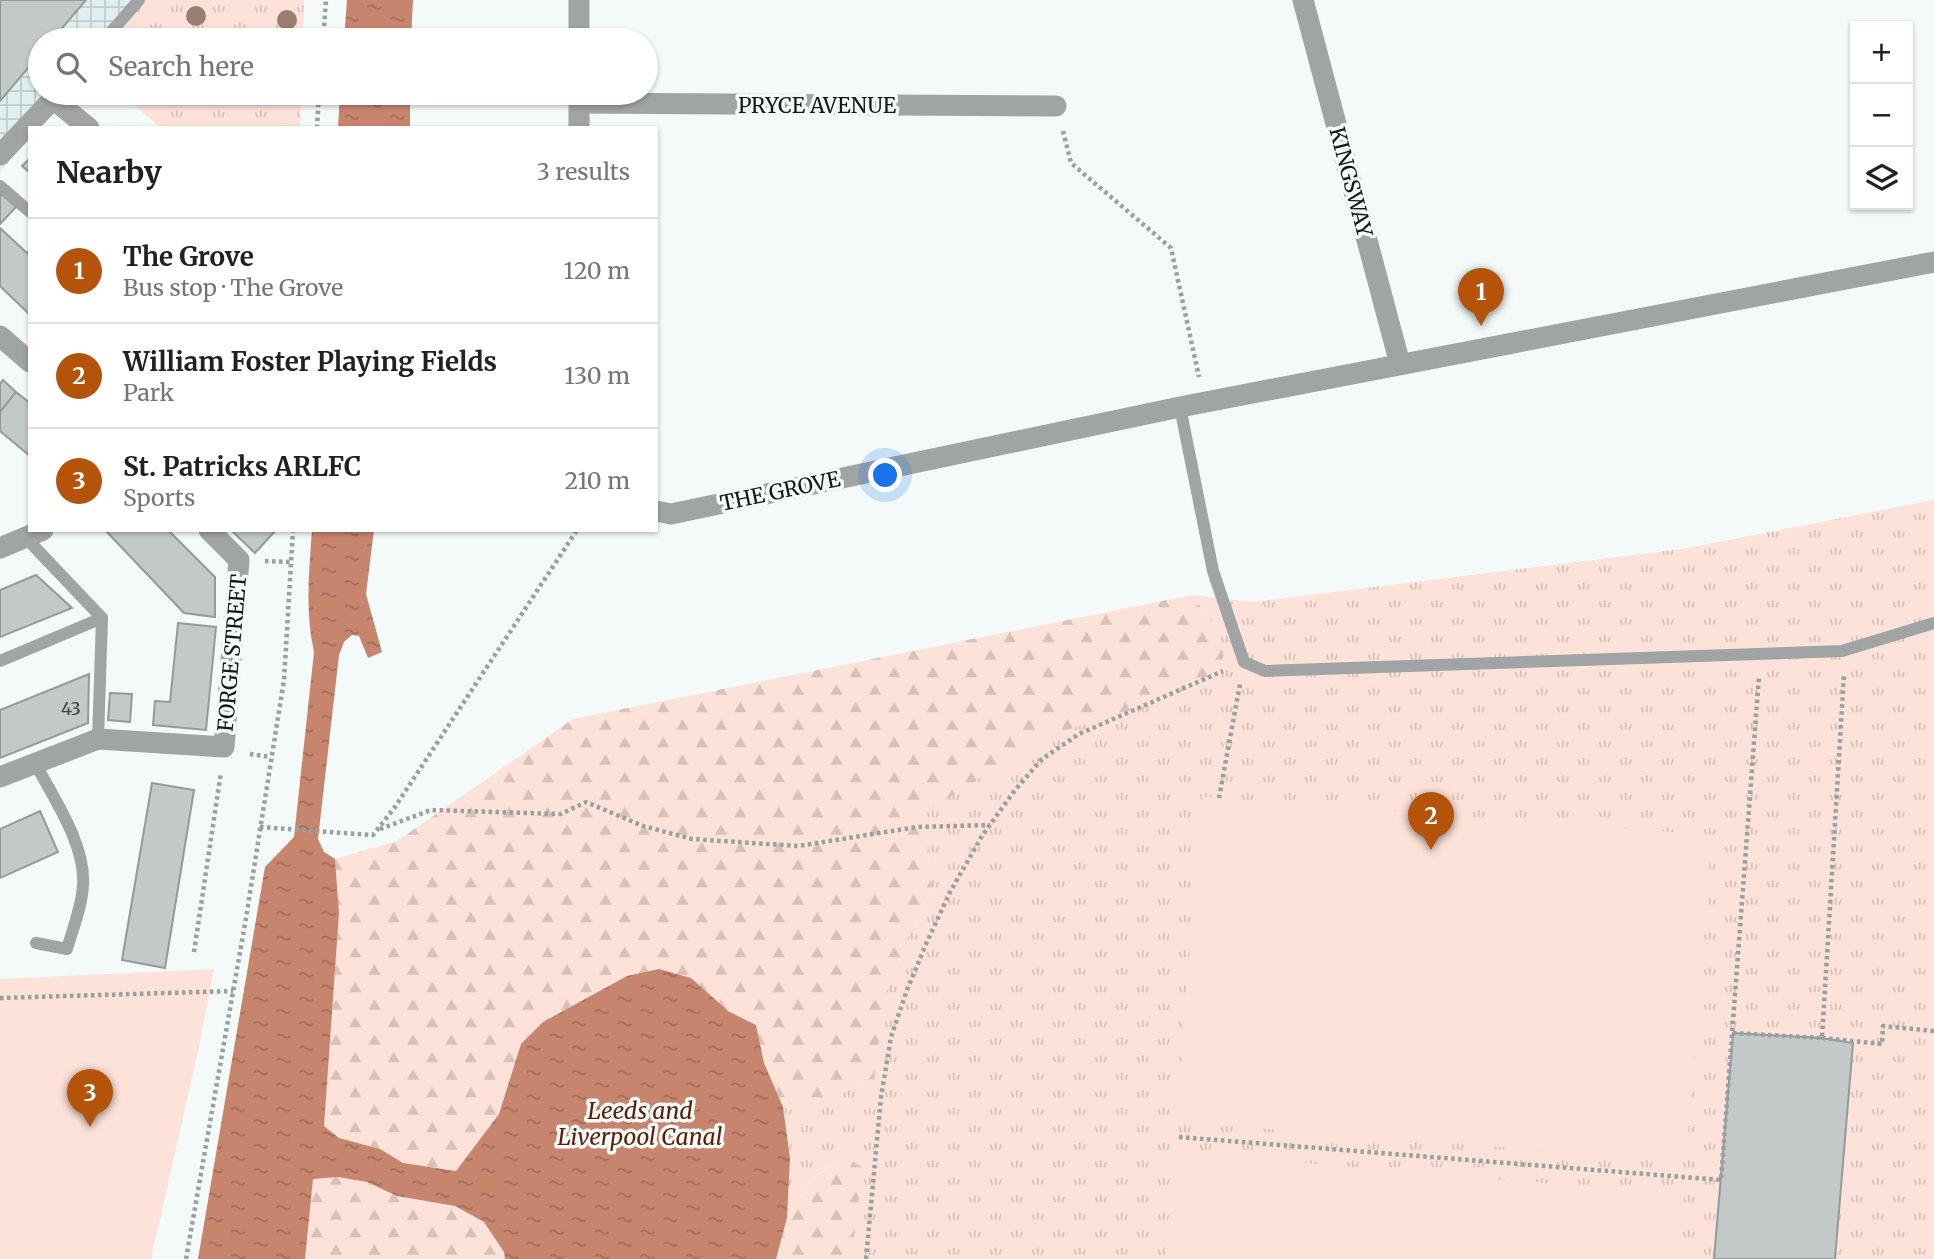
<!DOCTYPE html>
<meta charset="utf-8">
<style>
:root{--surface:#fff;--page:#f2f2f2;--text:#202124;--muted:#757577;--line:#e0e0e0;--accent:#b45309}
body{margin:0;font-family:Merriweather,serif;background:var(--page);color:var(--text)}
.controls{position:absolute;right:21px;top:21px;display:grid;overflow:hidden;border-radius:0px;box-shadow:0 2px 5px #0004}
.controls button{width:63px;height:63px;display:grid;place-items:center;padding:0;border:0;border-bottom:2px solid var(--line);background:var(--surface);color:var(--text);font:35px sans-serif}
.you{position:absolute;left:886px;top:476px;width:24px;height:24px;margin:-18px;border:5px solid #fff;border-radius:50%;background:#1a73e8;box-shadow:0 0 0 10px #1a73e833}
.badge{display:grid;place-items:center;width:46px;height:46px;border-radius:50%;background:var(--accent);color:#fff;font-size:23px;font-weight:700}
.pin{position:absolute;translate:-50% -58px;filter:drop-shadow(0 2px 4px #0008)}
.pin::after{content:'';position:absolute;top:37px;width:24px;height:21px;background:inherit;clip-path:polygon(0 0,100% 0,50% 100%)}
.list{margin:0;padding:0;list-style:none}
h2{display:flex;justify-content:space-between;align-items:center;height:91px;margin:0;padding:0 28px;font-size:30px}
h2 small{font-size:23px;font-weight:400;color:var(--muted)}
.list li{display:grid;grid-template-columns:46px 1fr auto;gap:21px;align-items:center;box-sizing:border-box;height:105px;padding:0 28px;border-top:2px solid var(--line)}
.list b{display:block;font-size:26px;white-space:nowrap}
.list p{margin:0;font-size:23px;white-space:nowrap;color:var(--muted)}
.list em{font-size:23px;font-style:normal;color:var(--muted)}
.icon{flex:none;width:38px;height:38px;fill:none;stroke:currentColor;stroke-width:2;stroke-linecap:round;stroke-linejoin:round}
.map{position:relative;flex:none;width:1934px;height:1259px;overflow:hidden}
.search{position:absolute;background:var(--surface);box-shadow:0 2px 5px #0004;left:28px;top:28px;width:630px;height:77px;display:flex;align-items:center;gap:18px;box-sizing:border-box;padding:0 24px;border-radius:38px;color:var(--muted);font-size:26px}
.panel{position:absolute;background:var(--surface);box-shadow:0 2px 5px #0004;left:28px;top:126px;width:630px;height:406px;border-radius:0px}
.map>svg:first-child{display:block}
.industrial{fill:url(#industrial-grid)}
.forest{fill:url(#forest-firs)}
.park{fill:url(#park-tufts)}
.pitch{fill:#fce2d9}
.water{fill:url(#water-ripples)}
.building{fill:#c2c9c8;stroke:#949a9a;stroke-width:2}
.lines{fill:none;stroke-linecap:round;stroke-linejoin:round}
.path{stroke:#9a9f9f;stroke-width:4.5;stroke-dasharray:3.5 3.5;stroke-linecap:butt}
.lane{stroke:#a1a4a4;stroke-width:12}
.street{stroke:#a1a4a4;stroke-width:21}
.tree{fill:#9a7c70}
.labels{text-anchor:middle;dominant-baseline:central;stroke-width:7;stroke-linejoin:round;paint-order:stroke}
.number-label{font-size:18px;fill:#404443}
.street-label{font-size:21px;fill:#151717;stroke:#f3faf9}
.water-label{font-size:23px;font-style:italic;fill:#5a1e03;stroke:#f3faf9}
</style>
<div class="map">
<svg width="1934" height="1259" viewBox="0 0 1934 1259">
<defs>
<pattern id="industrial-grid" width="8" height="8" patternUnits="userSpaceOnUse" patternTransform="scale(1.75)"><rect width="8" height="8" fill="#dfefef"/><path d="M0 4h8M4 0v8" fill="none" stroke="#becccc"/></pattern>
<pattern id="forest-firs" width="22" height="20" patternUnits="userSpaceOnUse" patternTransform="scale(1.75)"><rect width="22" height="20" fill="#fce2d9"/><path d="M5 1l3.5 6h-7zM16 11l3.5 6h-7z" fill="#d7c1ba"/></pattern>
<pattern id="park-tufts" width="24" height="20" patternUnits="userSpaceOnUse" patternTransform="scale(1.75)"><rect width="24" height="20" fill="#fce2d9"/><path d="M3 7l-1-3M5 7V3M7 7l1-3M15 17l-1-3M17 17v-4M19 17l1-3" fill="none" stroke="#d7c1ba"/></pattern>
<pattern id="water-ripples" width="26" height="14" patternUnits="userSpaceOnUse" patternTransform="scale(1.75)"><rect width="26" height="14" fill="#c8856d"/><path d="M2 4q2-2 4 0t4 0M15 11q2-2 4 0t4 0" fill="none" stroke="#a16c59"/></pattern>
</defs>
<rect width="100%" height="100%" fill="#f3faf9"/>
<polygon class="industrial" points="0,0 140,0 108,40 40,40 40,93 65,93 0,172"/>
<g class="forest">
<polygon points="1192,595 1218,631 1224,656 1209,681 1144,706 925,813 932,887 886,992 874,1078 831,1099 783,1107 764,1063 756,1025 728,1011 712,999 627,976 543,1022 521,1044 499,1114 456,1171 403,1163 380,1149 339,1138 324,1126 339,913 335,859 397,841 573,719"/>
<polygon points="844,1158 864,1167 851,1259 776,1259 787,1218 813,1178"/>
<polygon points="338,1177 367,1182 397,1196 455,1206 484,1222 504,1252 505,1259 305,1259 313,1179"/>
</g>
<g class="park">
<polygon points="140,0 304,0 303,40 108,40"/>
<polygon points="122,93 301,93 300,128 160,128"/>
<polygon points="1934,500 1934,1259 851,1259 863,1167 844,1158 813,1177 787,1218 790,1158 783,1107 831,1099 874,1078 886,992 932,887 925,813 1047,736 1144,706 1209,681 1224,656 1218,631 1192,595 1252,602 1682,549"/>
</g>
<g class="pitch">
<polygon points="1202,797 1712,835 1686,1161 1176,1122"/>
<polygon points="214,969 200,1042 151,1259 0,1259 0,979"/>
<polygon points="1174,1152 1684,1195 1679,1259 1165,1259"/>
</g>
<g class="water">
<polygon points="347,0 413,0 411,40 344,40"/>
<polygon points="340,93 410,93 410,128 338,128"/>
<path d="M 312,530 L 374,530 L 366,594 L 382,652 L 368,658 L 359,636 L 352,635 L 344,642 L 339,655 L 318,839 L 324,852 L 335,859 L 339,913 L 324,1126 L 339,1138 L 380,1149 L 403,1163 L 456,1171 L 499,1114 L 521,1044 L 543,1022 L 627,976 L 659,969 L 691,978 L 728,1011 L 756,1025 L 764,1063 L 783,1107 L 790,1158 L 787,1218 L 776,1259 L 505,1259 L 504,1252 L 484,1222 L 455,1206 L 397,1196 L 367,1182 L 338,1177 L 313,1179 L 305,1259 L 198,1259 L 265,867 L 294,837 L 314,652 C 305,612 309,571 312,530 Z"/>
</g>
<g class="building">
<polygon points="0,0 86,0 52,40 40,40 40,54 0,101"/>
<polygon points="30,158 30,173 22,166"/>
<polygon points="0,193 16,207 0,224"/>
<polygon points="0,228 27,253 30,250 30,315 0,286"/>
<polygon points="3,380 16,392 0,412 0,384"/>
<polygon points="16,392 30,403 30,456 0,431 0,412"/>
<polygon points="105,530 168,530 215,577 215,617 184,613"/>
<polygon points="231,530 276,530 255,553"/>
<polygon points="36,575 72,608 0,637 0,590"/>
<polygon points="178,623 216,627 206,730 153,725 155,701 170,702"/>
<polygon points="89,674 88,723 0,758 0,710"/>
<polygon points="110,693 132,694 130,722 108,720"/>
<polygon points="152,783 194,790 165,968 122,960"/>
<polygon points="40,811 58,852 0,878 0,829"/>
<polygon points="1733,1033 1822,1038 1853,1043 1835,1259 1714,1259"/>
</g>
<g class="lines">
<g class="path">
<polyline points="323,40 326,0"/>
<polyline points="317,128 319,93"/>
<polyline points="1063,131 1071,163 1171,248 1199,377"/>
<polyline points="265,561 291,562"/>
<polyline points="250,754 271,757"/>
<polyline points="1219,798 1240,684"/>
<polyline points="260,827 373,835 395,807 577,530"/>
<polyline points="380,829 431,810 561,814 586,802 643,826 692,839 798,846 917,827 990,825"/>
<polyline points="194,952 221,772"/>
<polyline points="0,998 233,991"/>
<polyline points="1733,1033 1822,1038 1844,674"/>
<polyline points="1822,1038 1882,1044 1883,1026 1934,1031"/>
<polyline points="1179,1137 1721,1180 1759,676"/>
<polyline points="186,1259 246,918 284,680 293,530"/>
<polyline points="866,1259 881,1097 891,1037 907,990 926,944 950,892 982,836 1015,790 1042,759 1079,734 1223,671"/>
</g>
<g class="lane">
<polyline points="104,40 139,0"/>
<polyline points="0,186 30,212"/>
<polyline points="1180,407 1213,571 1244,662 1265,671 1842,651 1934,623"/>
<polyline points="26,538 102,618 98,739"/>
<polyline points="0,661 102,618"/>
<path d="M 35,763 C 53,797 86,845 83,885 C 82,906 73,928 67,949 L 36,943"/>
</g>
<g class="street">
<polyline points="1303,0 1400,364"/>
<polyline points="579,40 579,0"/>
<polyline points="579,103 1056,106"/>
<polyline points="579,128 579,93"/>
<polyline points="0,155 53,99 89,128"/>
<polyline points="0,336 30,362"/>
<polyline points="656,511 671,514 1180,407 1934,262"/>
<polyline points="0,548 43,530"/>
<polyline points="0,777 98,739 224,747 239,560 209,530"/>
</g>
</g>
<g class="tree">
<circle cx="196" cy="16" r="10"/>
<circle cx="287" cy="20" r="10"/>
</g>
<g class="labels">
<g class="number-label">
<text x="71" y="708">43</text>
</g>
<g class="street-label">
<text x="817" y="105">PRYCE AVENUE</text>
<text transform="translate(1351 182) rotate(75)">KINGSWAY</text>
<text transform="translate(780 491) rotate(-12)">THE GROVE</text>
<text transform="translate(232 653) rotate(-85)">FORGE STREET</text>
</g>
<g class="water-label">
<text x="640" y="1110">Leeds and<tspan x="640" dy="26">Liverpool Canal</tspan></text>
</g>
</g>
</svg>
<div class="controls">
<button>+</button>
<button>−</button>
<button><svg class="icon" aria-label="layers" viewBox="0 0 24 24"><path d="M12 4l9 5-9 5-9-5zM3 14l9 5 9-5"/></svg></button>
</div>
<div class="you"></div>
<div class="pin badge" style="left:1481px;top:326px">1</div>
<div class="pin badge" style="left:1431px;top:850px">2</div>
<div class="pin badge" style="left:90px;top:1127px">3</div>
<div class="search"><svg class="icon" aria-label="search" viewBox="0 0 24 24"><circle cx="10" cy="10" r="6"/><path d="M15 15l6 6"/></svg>Search here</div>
<section class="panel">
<h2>Nearby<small>3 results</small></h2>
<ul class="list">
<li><span class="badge">1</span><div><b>The Grove</b><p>Bus stop · The Grove</p></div><em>120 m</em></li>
<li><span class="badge">2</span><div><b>William Foster Playing Fields</b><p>Park</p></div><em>130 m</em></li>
<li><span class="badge">3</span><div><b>St. Patricks ARLFC</b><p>Sports</p></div><em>210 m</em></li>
</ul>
</section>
</div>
